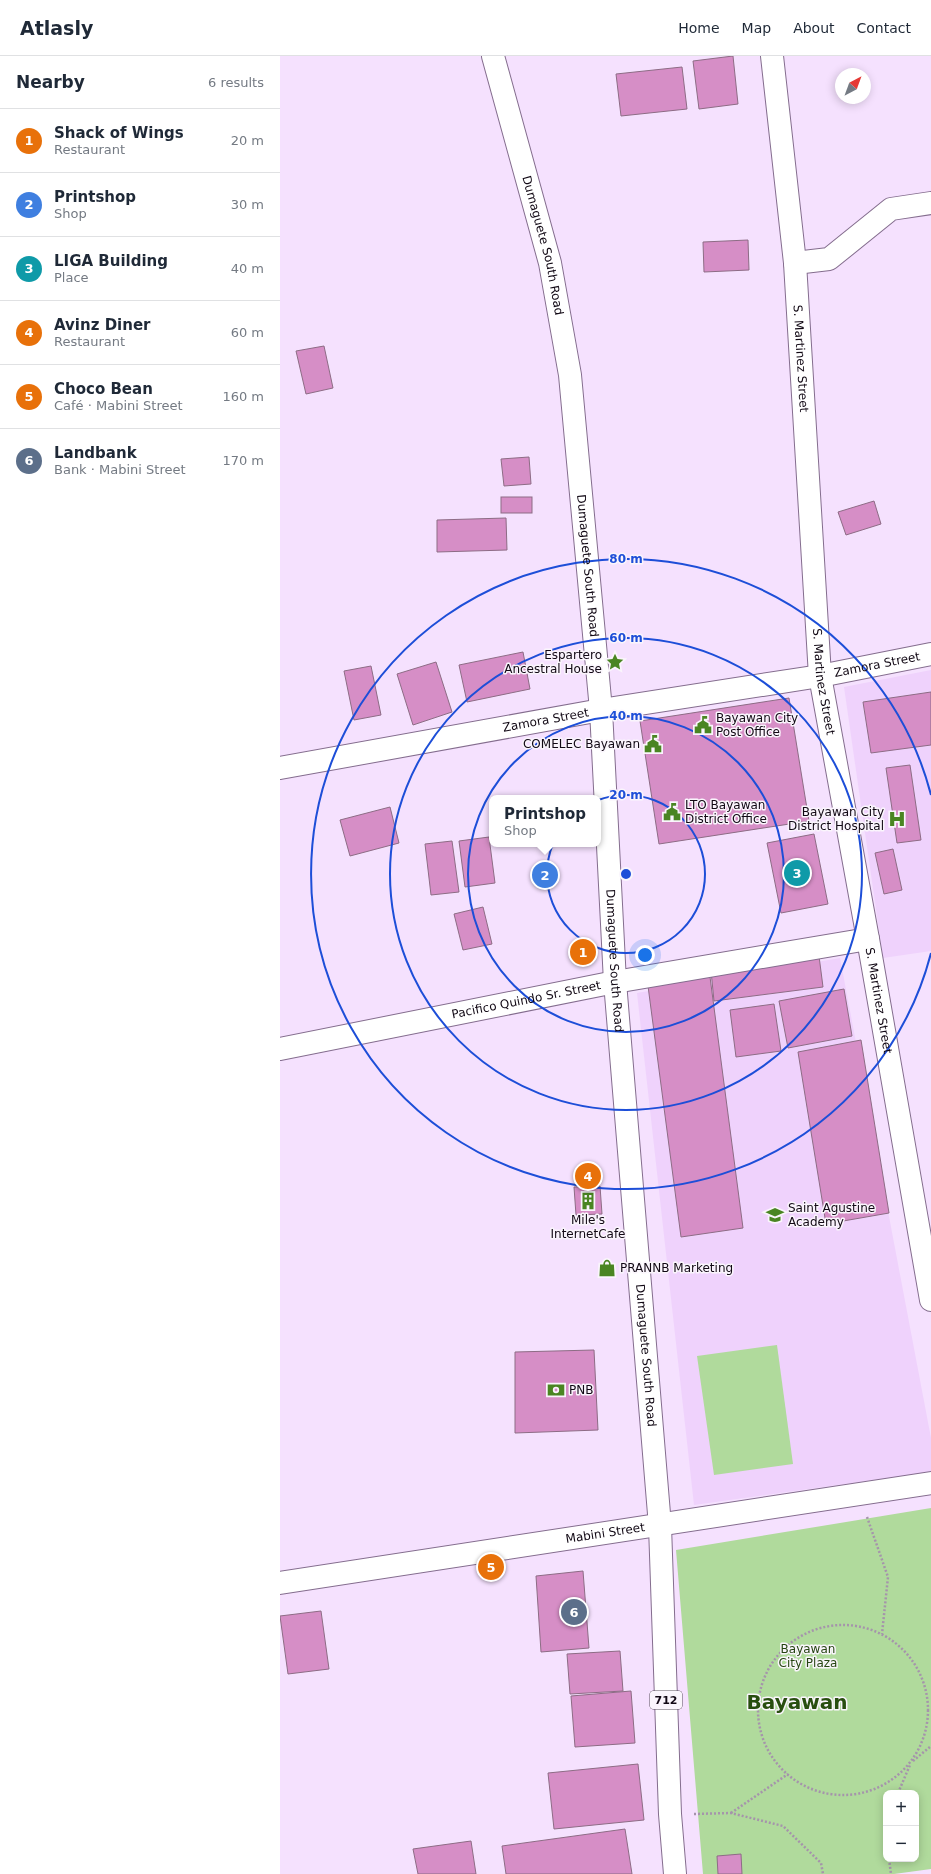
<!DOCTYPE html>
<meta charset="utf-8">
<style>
:root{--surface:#fff;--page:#f6f6f7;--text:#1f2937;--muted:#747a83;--line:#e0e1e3;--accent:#2563eb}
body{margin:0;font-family:"DejaVu Sans",sans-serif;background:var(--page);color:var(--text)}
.controls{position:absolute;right:12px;bottom:12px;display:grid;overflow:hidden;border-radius:8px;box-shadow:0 2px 10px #0003}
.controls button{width:36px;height:36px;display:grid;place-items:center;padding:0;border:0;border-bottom:1px solid var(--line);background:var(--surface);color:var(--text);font:20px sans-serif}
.compass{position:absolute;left:555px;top:12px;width:36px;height:36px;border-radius:50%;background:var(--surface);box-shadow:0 2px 10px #0003;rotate:41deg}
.you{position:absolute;left:365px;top:899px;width:14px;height:14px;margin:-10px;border:3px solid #fff;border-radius:50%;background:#1a73e8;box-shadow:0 0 0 6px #1a73e833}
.badge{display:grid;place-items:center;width:26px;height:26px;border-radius:50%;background:var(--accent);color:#fff;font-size:13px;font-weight:700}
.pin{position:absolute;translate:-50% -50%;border:2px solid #fff;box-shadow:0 1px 4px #0006}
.popup{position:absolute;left:209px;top:739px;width:112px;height:52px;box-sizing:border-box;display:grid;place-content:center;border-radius:8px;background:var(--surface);filter:drop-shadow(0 1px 3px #0005);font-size:13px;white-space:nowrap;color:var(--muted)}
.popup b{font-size:15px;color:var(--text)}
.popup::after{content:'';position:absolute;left:50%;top:100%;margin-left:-8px;border:8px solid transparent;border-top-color:var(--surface)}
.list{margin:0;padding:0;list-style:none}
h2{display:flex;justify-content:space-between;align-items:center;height:52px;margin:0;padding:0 16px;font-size:17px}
h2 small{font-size:13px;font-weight:400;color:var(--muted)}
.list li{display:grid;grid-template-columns:26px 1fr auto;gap:12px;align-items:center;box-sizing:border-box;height:64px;padding:0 16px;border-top:1px solid var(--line)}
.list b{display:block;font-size:15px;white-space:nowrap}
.list p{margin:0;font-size:13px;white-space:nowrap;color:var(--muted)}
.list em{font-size:13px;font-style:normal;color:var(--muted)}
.map{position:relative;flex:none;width:651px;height:1818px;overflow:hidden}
header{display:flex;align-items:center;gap:24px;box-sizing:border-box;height:56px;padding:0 20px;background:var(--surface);border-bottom:1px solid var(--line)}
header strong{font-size:19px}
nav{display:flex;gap:22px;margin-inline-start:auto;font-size:14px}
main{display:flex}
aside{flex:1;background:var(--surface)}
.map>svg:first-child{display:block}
.built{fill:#efd2fc}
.green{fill:#b0da9c;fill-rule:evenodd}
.building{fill:#d68ec6;stroke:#8d6c85}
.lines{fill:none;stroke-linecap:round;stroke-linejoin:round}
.minor-casing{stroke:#846d8e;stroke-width:24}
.highway-casing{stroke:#846d8e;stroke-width:24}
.path{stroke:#a594ab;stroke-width:2.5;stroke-dasharray:2 2;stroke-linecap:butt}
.minor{stroke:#fff;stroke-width:22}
.highway{stroke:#fff;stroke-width:22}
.ring{fill:none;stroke:#1d4ed8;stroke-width:2}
.labels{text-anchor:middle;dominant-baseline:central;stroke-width:3;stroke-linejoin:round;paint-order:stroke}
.shield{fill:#faf5fc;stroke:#574f5a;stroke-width:1}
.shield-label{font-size:11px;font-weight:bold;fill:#110814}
.street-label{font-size:12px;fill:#110814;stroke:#faf5fc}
.poi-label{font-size:12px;fill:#110814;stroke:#faf5fc;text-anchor:start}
.park-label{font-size:12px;fill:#264512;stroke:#faf5fc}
.town-label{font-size:20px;font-weight:bold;fill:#284e0f;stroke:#faf5fc}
.centre{fill:#1d4ed8;stroke:#faf5fc;stroke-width:2}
.ring-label{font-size:12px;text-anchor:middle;font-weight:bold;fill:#1d4ed8;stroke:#faf5fc;stroke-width:3;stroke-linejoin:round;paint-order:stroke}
</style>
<header>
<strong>Atlasly</strong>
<nav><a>Home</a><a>Map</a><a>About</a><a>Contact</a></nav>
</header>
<main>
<aside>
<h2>Nearby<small>6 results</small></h2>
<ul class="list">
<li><span class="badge" style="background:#e8710a">1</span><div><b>Shack of Wings</b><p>Restaurant</p></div><em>20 m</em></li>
<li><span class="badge" style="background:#3f7fe0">2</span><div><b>Printshop</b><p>Shop</p></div><em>30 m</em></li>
<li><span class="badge" style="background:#0f9aa8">3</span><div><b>LIGA Building</b><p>Place</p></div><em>40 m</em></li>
<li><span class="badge" style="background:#e8710a">4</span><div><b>Avinz Diner</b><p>Restaurant</p></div><em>60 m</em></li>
<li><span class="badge" style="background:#e8710a">5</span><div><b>Choco Bean</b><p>Café · Mabini Street</p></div><em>160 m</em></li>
<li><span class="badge" style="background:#5c6f8a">6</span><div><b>Landbank</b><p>Bank · Mabini Street</p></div><em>170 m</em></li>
</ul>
</aside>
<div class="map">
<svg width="651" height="1818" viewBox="0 0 651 1818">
<rect width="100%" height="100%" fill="#f5e1fe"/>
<g class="built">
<polygon points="651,614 651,895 603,902 564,631"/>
<polygon points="560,902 651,1382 651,1416 414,1449 357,937"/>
</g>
<g class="green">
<polygon points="497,1289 513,1408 434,1419 417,1300"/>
<path d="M 651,1452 L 651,1813 L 614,1818 L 423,1818 L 396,1494 ZM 606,1737 L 636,1737 L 636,1803 L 606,1803 Z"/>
</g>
<g class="building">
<polygon points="453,0 458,48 419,53 413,5"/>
<polygon points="402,11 407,53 341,60 336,18"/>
<polygon points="468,184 469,214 424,216 423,186"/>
<polygon points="44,290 53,332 26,338 16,295"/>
<polygon points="249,401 251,428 224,430 221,403"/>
<rect x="221" y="441" width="31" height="16"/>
<polygon points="594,445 601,468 566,479 558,456"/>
<polygon points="226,462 227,494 157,496 157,464"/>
<polygon points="243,596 250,633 187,646 179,609"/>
<polygon points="156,606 172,656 133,669 117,618"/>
<polygon points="91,610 101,659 74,664 64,615"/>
<polygon points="651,636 651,689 591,697 583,646"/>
<polygon points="509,642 529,765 379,788 360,665"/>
<polygon points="630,709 641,784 617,787 606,712"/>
<polygon points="110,751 119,787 70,800 60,764"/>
<polygon points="534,778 548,848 501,857 487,787"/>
<polygon points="209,781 215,827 185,831 179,785"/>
<polygon points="172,785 179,836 151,839 145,788"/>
<polygon points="613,793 622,834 604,838 595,797"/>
<polygon points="203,851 212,888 183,894 174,858"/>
<polygon points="539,900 543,931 434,945 431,915"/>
<polygon points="430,921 463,1172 401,1181 368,930"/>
<polygon points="564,933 572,980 508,992 499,945"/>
<polygon points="494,948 501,995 456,1001 450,954"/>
<polygon points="581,984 609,1157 546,1168 518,996"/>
<polygon points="318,1111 319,1126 298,1128 296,1114"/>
<polygon points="320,1130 322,1158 296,1159 294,1131"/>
<polygon points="314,1294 318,1374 235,1377 235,1296"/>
<polygon points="303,1515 309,1592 261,1596 256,1520"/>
<polygon points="41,1555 49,1613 8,1618 0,1560"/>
<polygon points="340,1595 343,1635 290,1638 287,1598"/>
<polygon points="351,1635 355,1687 295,1691 291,1640"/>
<polygon points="358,1708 364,1764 274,1773 268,1717"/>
<polygon points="345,1773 352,1818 226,1818 222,1790"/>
<polygon points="191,1785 196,1818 138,1818 133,1793"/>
<polygon points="461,1798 462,1818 438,1818 437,1800"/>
</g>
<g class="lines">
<g class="minor-casing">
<g id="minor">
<path id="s1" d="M 492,0 L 515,207 L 540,620 L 588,883 L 651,1244"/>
<polyline points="515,207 549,203 611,153 651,147"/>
<path id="s2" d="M 0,712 L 321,654 L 540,620 L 651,598"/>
<path id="s3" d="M 0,993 L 335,926 L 588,883"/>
<path id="s4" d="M 0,1527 L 651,1427"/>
</g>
</g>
<g class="highway-casing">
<g id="highway">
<path id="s5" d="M 213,0 L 270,207 L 290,319 L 321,654 L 335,926 L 380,1470 L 390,1758 L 395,1818"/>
</g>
</g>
<g class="path">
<polyline points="587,1461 608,1521 602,1578"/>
<circle cx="563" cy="1654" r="85"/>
<polyline points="633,1705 651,1690"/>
<polyline points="618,1737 630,1709"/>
<polyline points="451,1757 508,1718"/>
<polyline points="414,1758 451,1757 503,1770 541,1807 543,1818"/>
<polyline points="609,1803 611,1818"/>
</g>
<use href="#minor" class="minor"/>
<use href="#highway" class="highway"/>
</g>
<g class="ring">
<circle cx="346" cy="818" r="79"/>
<circle cx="346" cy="818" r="158"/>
<circle cx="346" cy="818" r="236"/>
<path d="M651 897A315 315 0 1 1 651 739"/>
</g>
<defs>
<g id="sight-bare" transform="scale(1.38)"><path d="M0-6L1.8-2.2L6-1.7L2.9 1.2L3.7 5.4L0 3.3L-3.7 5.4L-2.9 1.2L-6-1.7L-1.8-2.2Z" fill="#4a8522" stroke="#faf5fc" stroke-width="2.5" paint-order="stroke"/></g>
<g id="civic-bare" transform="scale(1.38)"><path d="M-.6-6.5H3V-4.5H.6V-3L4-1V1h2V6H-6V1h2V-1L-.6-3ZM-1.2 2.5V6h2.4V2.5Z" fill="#4a8522" stroke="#faf5fc" stroke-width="2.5" paint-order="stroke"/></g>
<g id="hospital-bare" transform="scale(1.38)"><path d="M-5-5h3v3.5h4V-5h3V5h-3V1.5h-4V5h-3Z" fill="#4a8522" stroke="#faf5fc" stroke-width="2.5" paint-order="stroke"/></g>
<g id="building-bare" transform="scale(1.38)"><path d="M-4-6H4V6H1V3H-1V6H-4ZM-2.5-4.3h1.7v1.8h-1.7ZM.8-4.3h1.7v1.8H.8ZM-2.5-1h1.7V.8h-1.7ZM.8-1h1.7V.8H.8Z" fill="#4a8522" stroke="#faf5fc" stroke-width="2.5" paint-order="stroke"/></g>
<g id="school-bare" transform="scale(1.38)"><path d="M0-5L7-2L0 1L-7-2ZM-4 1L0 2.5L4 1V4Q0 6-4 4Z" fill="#4a8522" stroke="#faf5fc" stroke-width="2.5" paint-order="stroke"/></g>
<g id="shop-bare" transform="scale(1.38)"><path d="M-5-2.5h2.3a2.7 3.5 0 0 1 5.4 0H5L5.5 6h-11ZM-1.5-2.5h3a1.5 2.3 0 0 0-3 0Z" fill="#4a8522" stroke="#faf5fc" stroke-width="2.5" paint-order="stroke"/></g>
<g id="bank-bare" transform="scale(1.38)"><path d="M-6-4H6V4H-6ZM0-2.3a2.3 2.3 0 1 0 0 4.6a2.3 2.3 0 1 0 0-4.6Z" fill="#4a8522" stroke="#faf5fc" stroke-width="2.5" paint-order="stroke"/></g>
</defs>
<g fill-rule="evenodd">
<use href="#sight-bare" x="335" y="606"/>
<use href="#civic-bare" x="423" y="669"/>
<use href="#civic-bare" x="373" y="688"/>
<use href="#civic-bare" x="392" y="756"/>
<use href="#hospital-bare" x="617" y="763"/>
<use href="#building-bare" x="308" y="1145"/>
<use href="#school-bare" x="495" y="1159"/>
<use href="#shop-bare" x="327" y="1212"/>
<use href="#bank-bare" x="276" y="1334"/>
</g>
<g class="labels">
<rect class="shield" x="370" y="1635" width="32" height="18" rx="3"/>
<g class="shield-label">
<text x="386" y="1644">712</text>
</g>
<g class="street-label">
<text stroke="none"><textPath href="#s5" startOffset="196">Dumaguete South Road</textPath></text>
<text stroke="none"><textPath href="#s1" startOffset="304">S. Martinez Street</textPath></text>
<text stroke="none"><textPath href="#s5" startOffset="520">Dumaguete South Road</textPath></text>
<text stroke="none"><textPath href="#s2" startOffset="606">Zamora Street</textPath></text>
<text stroke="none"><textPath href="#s1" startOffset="628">S. Martinez Street</textPath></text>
<text stroke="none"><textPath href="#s2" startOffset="270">Zamora Street</textPath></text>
<text stroke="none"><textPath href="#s5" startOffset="916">Dumaguete South Road</textPath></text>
<text stroke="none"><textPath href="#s3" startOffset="251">Pacifico Quindo Sr. Street</textPath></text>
<text stroke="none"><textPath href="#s1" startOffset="952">S. Martinez Street</textPath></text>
<text stroke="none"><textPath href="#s5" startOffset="1312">Dumaguete South Road</textPath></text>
<text stroke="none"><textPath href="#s4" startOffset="329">Mabini Street</textPath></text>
</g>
<g class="poi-label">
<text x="322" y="599" text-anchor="end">Espartero<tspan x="322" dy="14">Ancestral House</tspan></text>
<text x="436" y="662">Bayawan City<tspan x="436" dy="14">Post Office</tspan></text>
<text x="360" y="688" text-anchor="end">COMELEC Bayawan</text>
<text x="405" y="749">LTO Bayawan<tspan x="405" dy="14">District Office</tspan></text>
<text x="604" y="756" text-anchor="end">Bayawan City<tspan x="604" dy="14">District Hospital</tspan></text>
<text x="508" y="1152">Saint Agustine<tspan x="508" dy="14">Academy</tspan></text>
<text x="308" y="1164" text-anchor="middle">Mile's<tspan x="308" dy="14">InternetCafe</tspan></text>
<text x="340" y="1212">PRANNB Marketing</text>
<text x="289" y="1334">PNB</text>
</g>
<g class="park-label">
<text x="528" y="1593">Bayawan<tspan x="528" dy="14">City Plaza</tspan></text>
</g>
<g class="town-label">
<text x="517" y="1646">Bayawan</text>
</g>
</g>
<circle cx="346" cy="818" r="6" class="centre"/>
<g class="ring-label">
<text x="346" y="507">80 m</text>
<text x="346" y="586">60 m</text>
<text x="346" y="664">40 m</text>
<text x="346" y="743">20 m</text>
</g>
</svg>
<div class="controls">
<button>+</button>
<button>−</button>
</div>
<svg class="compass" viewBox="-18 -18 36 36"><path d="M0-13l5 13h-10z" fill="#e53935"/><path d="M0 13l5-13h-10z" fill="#747a83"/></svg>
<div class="you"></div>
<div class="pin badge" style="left:303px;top:896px;background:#e8710a">1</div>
<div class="pin badge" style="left:265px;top:819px;background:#3f7fe0">2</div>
<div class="popup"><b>Printshop</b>Shop</div>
<div class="pin badge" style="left:517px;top:817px;background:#0f9aa8">3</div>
<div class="pin badge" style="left:308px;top:1120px;background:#e8710a">4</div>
<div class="pin badge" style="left:211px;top:1511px;background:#e8710a">5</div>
<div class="pin badge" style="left:294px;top:1556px;background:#5c6f8a">6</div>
</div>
</main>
